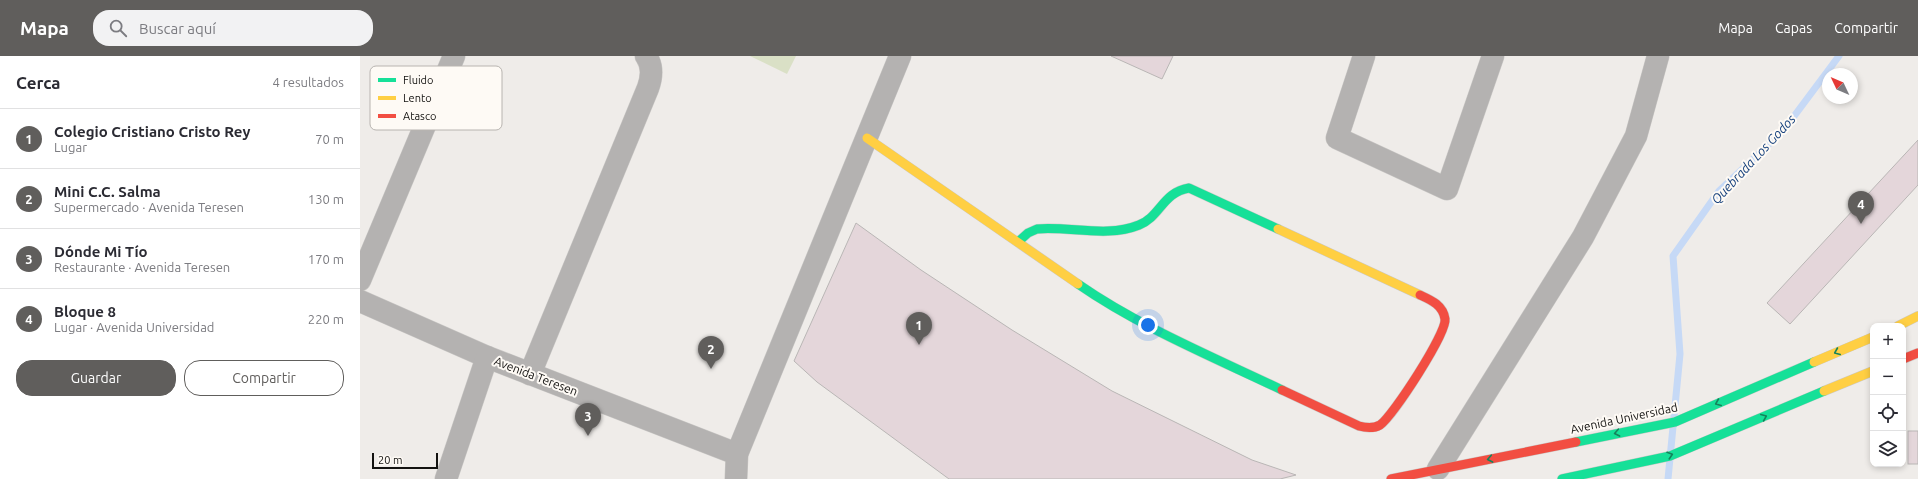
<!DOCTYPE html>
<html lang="es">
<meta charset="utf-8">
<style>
:root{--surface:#fff;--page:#f2f2f3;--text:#2b2b33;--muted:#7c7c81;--line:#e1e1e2;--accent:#605e5c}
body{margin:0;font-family:Ubuntu,sans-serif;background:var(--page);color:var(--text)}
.controls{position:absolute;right:12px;bottom:12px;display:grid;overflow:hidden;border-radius:8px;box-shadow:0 2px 6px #0003}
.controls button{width:36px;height:36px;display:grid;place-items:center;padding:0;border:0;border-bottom:1px solid var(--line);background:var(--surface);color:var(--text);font:20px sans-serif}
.compass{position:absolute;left:1462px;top:12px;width:36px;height:36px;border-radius:50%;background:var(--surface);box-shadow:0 2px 6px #0003;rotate:314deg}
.scale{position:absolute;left:12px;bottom:10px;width:66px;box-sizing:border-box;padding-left:4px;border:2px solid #131210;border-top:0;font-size:11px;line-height:14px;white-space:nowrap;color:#131210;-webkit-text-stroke:3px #fefaf5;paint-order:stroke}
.you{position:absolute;left:788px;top:269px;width:14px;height:14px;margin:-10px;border:3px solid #fff;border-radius:50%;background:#1a73e8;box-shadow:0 0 0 6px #1a73e833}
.badge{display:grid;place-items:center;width:26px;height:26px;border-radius:50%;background:var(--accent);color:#fff;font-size:13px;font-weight:700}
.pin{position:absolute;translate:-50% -33px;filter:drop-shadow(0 1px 2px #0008)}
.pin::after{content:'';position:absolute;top:21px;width:14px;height:12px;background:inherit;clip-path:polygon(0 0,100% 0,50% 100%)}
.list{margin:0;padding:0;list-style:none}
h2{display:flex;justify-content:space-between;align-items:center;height:52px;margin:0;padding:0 16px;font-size:17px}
h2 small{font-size:13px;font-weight:400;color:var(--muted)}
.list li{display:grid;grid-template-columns:26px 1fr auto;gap:12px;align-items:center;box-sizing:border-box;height:60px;padding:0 16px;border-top:1px solid var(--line)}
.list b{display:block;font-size:15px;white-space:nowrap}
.list p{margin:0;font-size:13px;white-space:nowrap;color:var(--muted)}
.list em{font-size:13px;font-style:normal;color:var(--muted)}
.actions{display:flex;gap:8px;padding:12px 16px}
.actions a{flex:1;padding:9px 0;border:1px solid var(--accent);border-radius:16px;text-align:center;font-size:14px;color:var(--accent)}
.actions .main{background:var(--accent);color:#fff}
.icon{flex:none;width:22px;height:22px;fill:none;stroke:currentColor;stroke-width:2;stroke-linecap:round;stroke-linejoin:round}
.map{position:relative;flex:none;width:1558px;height:423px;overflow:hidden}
header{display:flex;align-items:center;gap:24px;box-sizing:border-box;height:56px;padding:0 20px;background:var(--accent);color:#fff}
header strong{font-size:19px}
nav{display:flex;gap:22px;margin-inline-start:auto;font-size:14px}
.search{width:280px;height:36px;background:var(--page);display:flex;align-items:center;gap:10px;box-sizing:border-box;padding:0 14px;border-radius:16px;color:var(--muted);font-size:15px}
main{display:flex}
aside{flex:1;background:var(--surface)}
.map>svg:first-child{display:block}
.green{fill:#dae0c6}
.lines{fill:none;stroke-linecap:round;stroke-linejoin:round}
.stream{stroke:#c6d9f6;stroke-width:7}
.building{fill:#e4d6da;stroke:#b9b6b5}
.street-casing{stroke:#cbc9c7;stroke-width:23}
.fast-casing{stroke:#cbc9c7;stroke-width:10}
.slow-casing{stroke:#cbc9c7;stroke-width:10}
.jam-casing{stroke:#cbc9c7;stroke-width:10}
.street{stroke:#b4b2b1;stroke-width:22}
.fast{stroke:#16e098;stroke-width:9}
.slow{stroke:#ffcf43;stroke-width:9}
.jam{stroke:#f24e42;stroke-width:9}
.oneway{stroke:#15835b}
.labels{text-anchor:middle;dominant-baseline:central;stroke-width:4;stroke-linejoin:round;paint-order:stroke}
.street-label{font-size:12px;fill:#131210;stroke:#fefaf5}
.water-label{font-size:13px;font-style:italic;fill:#16417d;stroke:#fefaf5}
.key{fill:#fefaf5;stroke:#b8b4b0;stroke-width:1}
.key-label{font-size:11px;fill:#131210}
</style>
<header>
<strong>Mapa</strong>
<div class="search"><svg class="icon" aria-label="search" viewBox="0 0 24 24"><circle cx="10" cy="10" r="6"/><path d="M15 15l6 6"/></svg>Buscar aquí</div>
<nav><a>Mapa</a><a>Capas</a><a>Compartir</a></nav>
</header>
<main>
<aside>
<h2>Cerca<small>4 resultados</small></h2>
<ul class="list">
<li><span class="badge">1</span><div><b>Colegio Cristiano Cristo Rey</b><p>Lugar</p></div><em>70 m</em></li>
<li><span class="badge">2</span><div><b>Mini C.C. Salma</b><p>Supermercado · Avenida Teresen</p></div><em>130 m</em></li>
<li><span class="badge">3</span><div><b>Dónde Mi Tío</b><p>Restaurante · Avenida Teresen</p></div><em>170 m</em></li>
<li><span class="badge">4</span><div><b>Bloque 8</b><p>Lugar · Avenida Universidad</p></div><em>220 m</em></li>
</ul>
<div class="actions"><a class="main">Guardar</a><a>Compartir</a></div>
</aside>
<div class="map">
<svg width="1558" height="423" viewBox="0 0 1558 423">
<rect width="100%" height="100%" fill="#efece9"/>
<polygon class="green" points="390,0 436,0 427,18"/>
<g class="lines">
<polyline class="stream" points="1308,423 1320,298 1313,200 1359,135 1423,75 1479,0"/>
</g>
<g class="building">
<polygon points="751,0 813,0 802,23"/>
<polygon points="1558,84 1558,129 1430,268 1407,247"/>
<polygon points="496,167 561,214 652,274 752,335 892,404 936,419 920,423 589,423 457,326 434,305"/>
<rect x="1548" y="375" width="10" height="33"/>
</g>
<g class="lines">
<g class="street-casing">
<g id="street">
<polyline points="1004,0 977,82 1087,133 1133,0"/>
<polyline points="0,224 94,0"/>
<polyline points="0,245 127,301 377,398"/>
<path d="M 170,318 L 288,32 C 292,21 293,10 286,0"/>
<polyline points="1078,413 1223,181 1276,80 1298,0"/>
<polyline points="86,423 127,301"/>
<polyline points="376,423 377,398 540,0"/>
</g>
</g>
<g class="fast-casing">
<g id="fast">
<path d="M 658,186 L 668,177 L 677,173 C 710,170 747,182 779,169 C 800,161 803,136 829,132 L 918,173"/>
<path d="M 718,228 C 780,271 853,301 922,334"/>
<polyline points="1216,386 1315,366 1454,306"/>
<polyline points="1202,423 1310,400 1464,335"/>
</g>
</g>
<g class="slow-casing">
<g id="slow">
<polyline points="507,82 718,228"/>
<polyline points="918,173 1060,239"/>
<polyline points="1538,270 1558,260"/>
<polyline points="1454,306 1513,281"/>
<polyline points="1464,335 1513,315"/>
</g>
</g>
<g class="jam-casing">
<g id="jam">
<polyline points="1543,303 1558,297"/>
<path d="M 922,334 L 999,370 C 1006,372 1013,373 1020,369 C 1033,360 1087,277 1085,263 C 1083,249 1071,244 1060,239"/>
<polyline points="1031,423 1216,386"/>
</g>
</g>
<use href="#street" class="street"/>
<use href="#fast" class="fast"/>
<use href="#slow" class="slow"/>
<use href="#jam" class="jam"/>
</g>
<defs><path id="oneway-chevron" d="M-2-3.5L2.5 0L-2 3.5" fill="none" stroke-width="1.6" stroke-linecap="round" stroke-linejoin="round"/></defs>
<g class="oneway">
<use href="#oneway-chevron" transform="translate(1477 296) rotate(157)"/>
<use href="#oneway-chevron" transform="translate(1358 347) rotate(157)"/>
<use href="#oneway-chevron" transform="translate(1404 361) rotate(-23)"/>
<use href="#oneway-chevron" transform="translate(1257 377) rotate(169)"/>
<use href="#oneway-chevron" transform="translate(1310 399) rotate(-18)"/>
<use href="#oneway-chevron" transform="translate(1130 403) rotate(169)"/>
</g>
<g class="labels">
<g class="street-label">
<text transform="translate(176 320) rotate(21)">Avenida Teresen</text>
<text transform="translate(1264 362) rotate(-12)">Avenida Universidad</text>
</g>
<g class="water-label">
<text transform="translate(1393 103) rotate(-47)">Quebrada Los Godos</text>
</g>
</g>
<rect x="10" y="10" width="132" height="64" rx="6" class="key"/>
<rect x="18" y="22" width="18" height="4" fill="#16e098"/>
<rect x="18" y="40" width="18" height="4" fill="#ffcf43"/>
<rect x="18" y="58" width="18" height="4" fill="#f24e42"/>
<g class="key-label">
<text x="43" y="28">Fluido</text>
<text x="43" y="46">Lento</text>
<text x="43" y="64">Atasco</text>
</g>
</svg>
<div class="controls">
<button>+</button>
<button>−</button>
<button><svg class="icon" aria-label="locate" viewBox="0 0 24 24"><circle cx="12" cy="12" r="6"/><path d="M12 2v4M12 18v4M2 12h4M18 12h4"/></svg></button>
<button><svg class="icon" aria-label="layers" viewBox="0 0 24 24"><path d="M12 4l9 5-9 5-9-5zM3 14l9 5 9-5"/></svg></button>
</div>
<svg class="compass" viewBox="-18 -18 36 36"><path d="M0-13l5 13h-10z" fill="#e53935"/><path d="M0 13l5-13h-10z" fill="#7c7c81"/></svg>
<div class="scale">20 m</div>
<div class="you"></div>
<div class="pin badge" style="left:559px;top:289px">1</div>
<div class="pin badge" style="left:351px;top:313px">2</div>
<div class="pin badge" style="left:228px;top:380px">3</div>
<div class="pin badge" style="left:1501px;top:168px">4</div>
</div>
</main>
